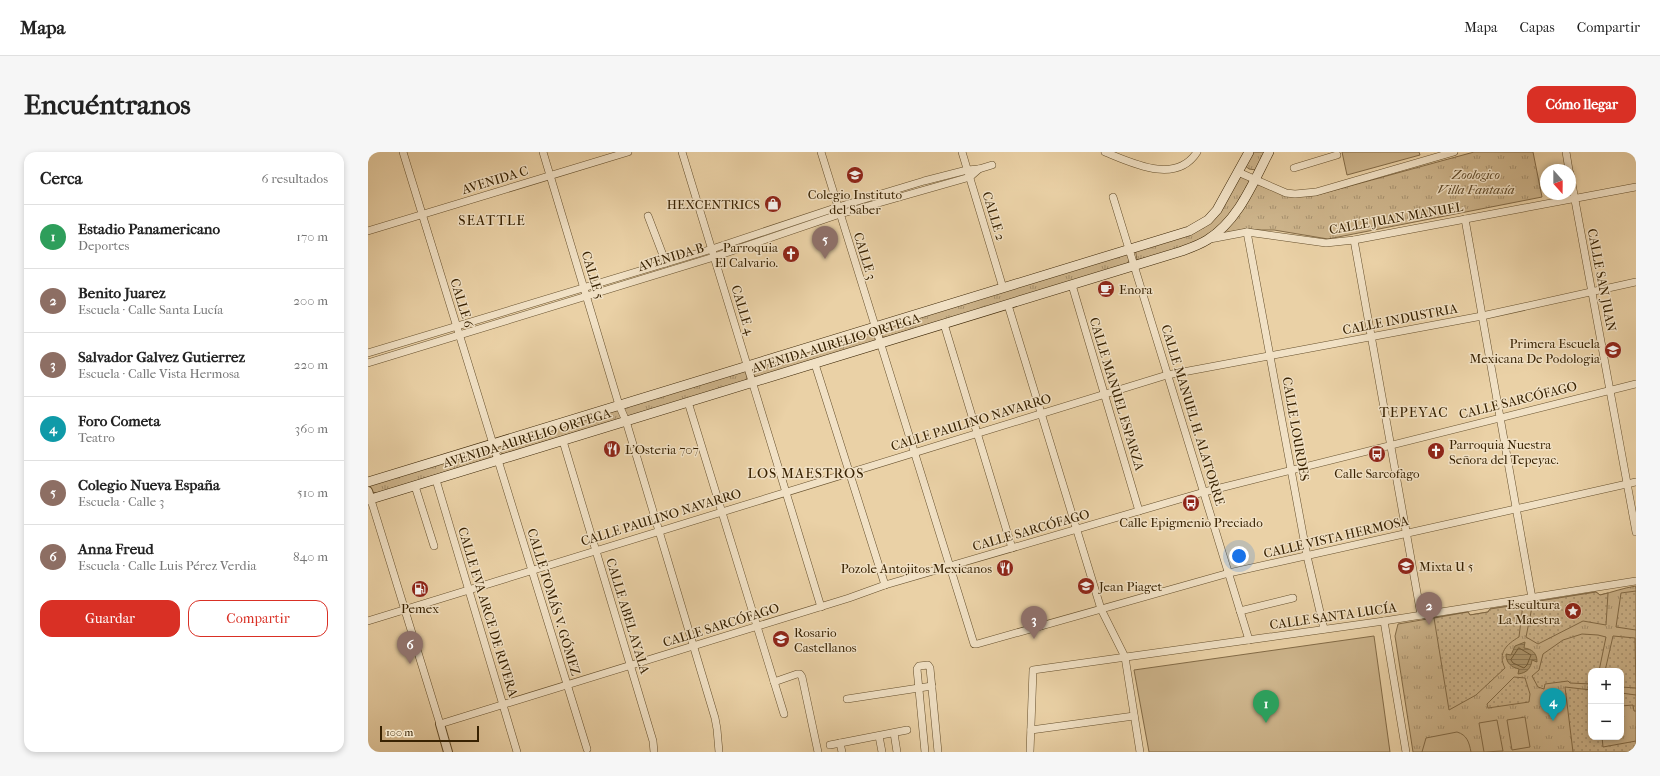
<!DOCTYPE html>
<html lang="es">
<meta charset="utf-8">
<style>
:root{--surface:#fff;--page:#f6f6f6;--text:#222;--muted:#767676;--line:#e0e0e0;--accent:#d93025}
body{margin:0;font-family:"IM FELL French Canon",serif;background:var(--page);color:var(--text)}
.controls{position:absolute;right:12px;bottom:12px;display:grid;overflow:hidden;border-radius:8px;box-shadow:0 2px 6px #0003}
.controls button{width:36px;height:36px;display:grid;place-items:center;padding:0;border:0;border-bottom:1px solid var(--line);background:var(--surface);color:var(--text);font:20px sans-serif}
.compass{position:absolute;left:1172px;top:12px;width:36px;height:36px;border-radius:50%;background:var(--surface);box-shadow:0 2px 6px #0003;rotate:159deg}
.scale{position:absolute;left:12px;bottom:10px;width:99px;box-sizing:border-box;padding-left:4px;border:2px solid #382202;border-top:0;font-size:11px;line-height:14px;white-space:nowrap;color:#382202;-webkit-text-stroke:3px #f1e1c5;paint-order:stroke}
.you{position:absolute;left:871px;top:404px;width:14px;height:14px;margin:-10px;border:3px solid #fff;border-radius:50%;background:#1a73e8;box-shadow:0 0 0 6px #1a73e833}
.badge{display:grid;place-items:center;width:26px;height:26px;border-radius:50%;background:var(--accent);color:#fff;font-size:13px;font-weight:700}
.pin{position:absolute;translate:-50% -33px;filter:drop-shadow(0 1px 2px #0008)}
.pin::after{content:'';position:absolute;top:21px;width:14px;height:12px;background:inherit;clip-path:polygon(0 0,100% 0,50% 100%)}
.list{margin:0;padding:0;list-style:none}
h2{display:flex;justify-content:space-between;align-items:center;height:52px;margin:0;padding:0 16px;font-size:17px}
h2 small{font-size:13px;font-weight:400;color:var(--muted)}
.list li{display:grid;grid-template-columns:26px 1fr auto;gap:12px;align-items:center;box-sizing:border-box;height:64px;padding:0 16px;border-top:1px solid var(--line)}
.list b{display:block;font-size:15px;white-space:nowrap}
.list p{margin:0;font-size:13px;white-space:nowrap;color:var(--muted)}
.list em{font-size:13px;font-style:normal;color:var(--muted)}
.actions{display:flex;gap:8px;padding:12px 16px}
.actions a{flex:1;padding:9px 0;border:1px solid var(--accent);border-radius:12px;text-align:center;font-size:14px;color:var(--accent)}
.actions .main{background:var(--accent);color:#fff}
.map{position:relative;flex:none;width:1268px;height:600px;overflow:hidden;border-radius:12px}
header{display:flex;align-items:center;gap:24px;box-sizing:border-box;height:56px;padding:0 20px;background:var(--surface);border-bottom:1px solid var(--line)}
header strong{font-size:19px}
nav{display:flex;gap:22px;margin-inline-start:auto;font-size:14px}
.intro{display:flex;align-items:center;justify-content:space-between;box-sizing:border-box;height:96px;padding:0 24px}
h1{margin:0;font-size:28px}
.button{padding:10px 18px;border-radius:12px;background:var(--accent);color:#fff;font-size:14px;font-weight:700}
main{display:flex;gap:24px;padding:0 24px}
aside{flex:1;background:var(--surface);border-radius:12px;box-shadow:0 2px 6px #0003}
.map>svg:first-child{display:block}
.grass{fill:url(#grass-tufts);stroke:#826a46;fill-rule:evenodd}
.garden{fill:url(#garden-dots);stroke:#826a46}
.pitch{fill:#ccb38a;stroke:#826a46}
.water{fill:url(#water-rules);stroke:#7e6843}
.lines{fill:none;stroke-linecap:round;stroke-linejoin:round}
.shore{stroke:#725c38;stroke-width:1}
.minor-casing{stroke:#644e2b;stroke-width:8}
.tertiary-casing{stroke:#644e2b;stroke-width:10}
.secondary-casing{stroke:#382202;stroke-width:10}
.minor{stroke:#f1e1c5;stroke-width:7}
.tertiary{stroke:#f1e1c5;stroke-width:8}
.secondary{stroke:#f1e1c5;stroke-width:9}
.labels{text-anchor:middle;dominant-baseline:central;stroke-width:3;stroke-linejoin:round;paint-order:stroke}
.park-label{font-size:13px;font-style:italic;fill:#5d4624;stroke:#f1e1c5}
.street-label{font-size:13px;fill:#382202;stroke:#f1e1c5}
.poi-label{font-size:13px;fill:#382202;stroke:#f1e1c5;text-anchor:start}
.neighbourhood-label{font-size:14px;letter-spacing:1px;fill:#382202;stroke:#f1e1c5}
</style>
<header>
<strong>Mapa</strong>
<nav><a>Mapa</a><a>Capas</a><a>Compartir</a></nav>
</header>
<div class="intro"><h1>Encuéntranos</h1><a class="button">Cómo llegar</a></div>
<main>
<aside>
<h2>Cerca<small>6 resultados</small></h2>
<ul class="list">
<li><span class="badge" style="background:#2e9e5b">1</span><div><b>Estadio Panamericano</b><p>Deportes</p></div><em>170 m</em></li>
<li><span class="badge" style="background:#8d6e63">2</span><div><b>Benito Juarez</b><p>Escuela · Calle Santa Lucía</p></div><em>200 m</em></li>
<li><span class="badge" style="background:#8d6e63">3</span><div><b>Salvador Galvez Gutierrez</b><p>Escuela · Calle Vista Hermosa</p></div><em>220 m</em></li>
<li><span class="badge" style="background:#0f9aa8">4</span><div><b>Foro Cometa</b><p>Teatro</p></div><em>360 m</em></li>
<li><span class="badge" style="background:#8d6e63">5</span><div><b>Colegio Nueva España</b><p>Escuela · Calle 3</p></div><em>510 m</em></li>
<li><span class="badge" style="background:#8d6e63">6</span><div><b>Anna Freud</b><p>Escuela · Calle Luis Pérez Verdia</p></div><em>840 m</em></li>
</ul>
<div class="actions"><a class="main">Guardar</a><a>Compartir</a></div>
</aside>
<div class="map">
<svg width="1268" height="600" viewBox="0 0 1268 600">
<defs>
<pattern id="grass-tufts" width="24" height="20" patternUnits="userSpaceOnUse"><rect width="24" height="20" fill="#ccb38a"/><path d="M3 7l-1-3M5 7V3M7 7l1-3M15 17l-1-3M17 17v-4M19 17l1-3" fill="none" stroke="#a7916f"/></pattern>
<pattern id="garden-dots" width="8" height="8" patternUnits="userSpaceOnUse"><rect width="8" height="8" fill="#ccb38a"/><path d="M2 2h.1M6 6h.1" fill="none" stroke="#a7916f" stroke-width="1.8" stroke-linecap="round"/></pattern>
<pattern id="water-rules" width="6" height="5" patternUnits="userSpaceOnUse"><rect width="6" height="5" fill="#ad966e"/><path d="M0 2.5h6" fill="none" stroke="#8e7a58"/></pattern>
</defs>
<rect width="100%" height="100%" fill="#ead1a6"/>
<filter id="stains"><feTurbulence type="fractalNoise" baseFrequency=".005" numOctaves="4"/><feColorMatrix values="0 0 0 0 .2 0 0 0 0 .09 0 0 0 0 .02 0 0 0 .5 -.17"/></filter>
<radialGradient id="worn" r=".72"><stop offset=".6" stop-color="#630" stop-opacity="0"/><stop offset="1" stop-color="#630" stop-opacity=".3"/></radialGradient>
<g class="grass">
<polygon points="884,0 899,0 888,18 881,17 876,13"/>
<path d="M 1106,0 L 1165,0 L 1174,45 L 960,87 L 906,78 L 873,78 L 851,82 L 888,32 C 910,40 924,47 949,43 Z"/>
<path d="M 870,22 L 882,28 L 881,30 C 873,46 859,70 845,81 C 824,96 794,102 769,108 L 767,96 L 841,67 Z"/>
<polygon points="758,98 761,108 759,113 518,185 515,185 512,179 512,174"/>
<path d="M 505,176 C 508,182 509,186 505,191 L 388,226 L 383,218 Z"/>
<polygon points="377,218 379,226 377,229 135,302 133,301 129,296 130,290"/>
<polygon points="122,293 126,299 125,305 9,341 4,340 1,332"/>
<path d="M 1268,434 L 1268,600 L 1045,600 L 1027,484 L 1030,472 L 1100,460 L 1102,463 L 1120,460 L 1122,457 L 1228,440 L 1232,443 C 1245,440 1255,436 1268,434 ZM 1223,519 L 1253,519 L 1253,585 L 1223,585 Z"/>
</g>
<g class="garden">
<polygon points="1268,439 1268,478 1248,475 1253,441"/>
<polygon points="1228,440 1232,443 1240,441 1238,473 1215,469 1170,492 1158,485 1165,450"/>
<path d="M 1155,452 L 1151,485 C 1139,492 1129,501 1137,516 L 1108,543 L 1081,558 L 1066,466 L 1100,460 L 1102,463 L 1120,460 L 1122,457 Z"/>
<polygon points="1214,482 1230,483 1238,485 1231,519 1223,519 1223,532 1202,531 1200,529 1177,532 1176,537 1170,535 1164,524 1171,518 1175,502 1195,488"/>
<polygon points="1245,484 1267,486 1268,536 1253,535 1253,519 1237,519"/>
<polygon points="1146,525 1157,526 1162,542 1161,550 1120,556 1119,552"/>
<polygon points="1197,535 1223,538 1223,585 1234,585 1235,595 1268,589 1267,600 1205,600"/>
<polygon points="1253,541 1268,543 1268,559 1266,559 1265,553 1253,554"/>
</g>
<g class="pitch">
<polygon points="974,0 1051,0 1052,3 979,23"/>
<polygon points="1006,484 1022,600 781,600 766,518"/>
<polygon points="1157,565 1162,595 1144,598 1139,568"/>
<polygon points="1129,568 1135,599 1116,600 1111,571"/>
<path d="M 1089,580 C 1099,583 1101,590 1103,600 L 1054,600 L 1058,586 Z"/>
</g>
<path class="water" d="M 1157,490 L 1156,496 C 1164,497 1169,501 1169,510 L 1164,508 C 1163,516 1159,521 1150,522 L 1151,517 C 1143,515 1138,511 1138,502 L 1143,503 L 1147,494 Z"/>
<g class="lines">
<polygon class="shore" points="1151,496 1163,503 1159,513 1156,516 1145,511 1143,508"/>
<g class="minor-casing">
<g id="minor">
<polyline points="35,0 219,597"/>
<polyline points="175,0 251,253 258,269 347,566 349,577 351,600"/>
<polyline points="314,0 453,455"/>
<polyline points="453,0 606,492 609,492 861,421 1268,330"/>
<polyline points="594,0 635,136"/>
<path d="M 737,0 C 764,11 808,33 829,0"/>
<polyline points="1198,0 1201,18"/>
<polyline points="926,16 969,3"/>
<polyline points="870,20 918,41 927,42 948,40 1086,0"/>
<polyline points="1202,21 1268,380"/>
<polyline points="745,45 881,488"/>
<polyline points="280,64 298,111"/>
<polyline points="1097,67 1164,446"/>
<polyline points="0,79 260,0"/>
<polyline points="879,80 939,404 956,477"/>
<polyline points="842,87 879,80 958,91 986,88 1268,35"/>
<polyline points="986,88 1053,463"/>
<polyline points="704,133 771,359"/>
<polyline points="640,153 733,457 757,505 772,600"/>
<polyline points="576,172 644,396"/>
<polyline points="0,201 344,97 470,55 556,29 599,18 611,17 624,13"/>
<polyline points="0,211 346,105 472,62 602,25 611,17"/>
<polyline points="447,212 517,433"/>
<polyline points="320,250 416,562"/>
<polyline points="195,289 285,589 286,600"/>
<polyline points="68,328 149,600"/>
<polyline points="47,334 66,394"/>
<polyline points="3,348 72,572 481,446 517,433 836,340 1268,232"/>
<polyline points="872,459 925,446"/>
<polyline points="0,469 799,223 1114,164 1268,130"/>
<polyline points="1016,469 1038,600"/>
<polyline points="406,530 429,522 432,522 434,525 450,600"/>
<polyline points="479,547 564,534"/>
<polyline points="663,578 766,564"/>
<polyline points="526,581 529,600"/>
<polyline points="511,584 514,600"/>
<polyline points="472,591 474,600"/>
<polyline points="462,593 539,578"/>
<polyline points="557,600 549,517 551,514 560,513 562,516 570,600"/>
<polyline points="662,600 665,518 1016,469 1268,429"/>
</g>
</g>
<g class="tertiary-casing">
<g id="tertiary">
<polyline points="0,339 3,348"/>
<polyline points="72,572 80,600"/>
</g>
</g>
<g class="secondary-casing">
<g id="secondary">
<polyline points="0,330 821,79 840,68 849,58 881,0"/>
<path d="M 0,348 L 814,99 C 822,96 831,93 839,88 C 870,69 885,31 901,0"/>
</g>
</g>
<use href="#minor" class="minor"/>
<use href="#tertiary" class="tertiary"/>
<use href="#secondary" class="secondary"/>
</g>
<defs>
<g id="school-disc" transform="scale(0.9)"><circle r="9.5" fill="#8f2418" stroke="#f1e1c5"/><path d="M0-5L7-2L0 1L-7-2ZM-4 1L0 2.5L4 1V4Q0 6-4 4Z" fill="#fff"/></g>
<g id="shop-disc" transform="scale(0.9)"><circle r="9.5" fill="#8f2418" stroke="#f1e1c5"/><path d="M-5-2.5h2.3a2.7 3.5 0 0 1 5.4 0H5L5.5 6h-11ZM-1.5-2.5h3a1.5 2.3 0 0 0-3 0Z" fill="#fff"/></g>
<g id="church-disc" transform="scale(0.9)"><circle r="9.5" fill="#8f2418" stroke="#f1e1c5"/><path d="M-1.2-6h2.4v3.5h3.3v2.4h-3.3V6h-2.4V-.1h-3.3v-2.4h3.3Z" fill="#fff"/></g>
<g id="cafe-disc" transform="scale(0.9)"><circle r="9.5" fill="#8f2418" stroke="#f1e1c5"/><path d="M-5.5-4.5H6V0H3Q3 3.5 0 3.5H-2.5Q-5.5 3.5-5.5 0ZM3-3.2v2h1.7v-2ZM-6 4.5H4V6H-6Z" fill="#fff"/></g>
<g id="university-disc" transform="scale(0.9)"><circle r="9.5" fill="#8f2418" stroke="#f1e1c5"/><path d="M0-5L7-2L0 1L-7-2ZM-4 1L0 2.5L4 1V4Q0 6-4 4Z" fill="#fff"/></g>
<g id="restaurant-disc" transform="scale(0.9)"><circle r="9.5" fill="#8f2418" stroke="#f1e1c5"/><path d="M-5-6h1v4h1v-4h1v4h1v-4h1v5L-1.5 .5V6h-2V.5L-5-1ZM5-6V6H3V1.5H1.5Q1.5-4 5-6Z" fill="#fff"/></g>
<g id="bus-disc" transform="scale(0.9)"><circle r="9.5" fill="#8f2418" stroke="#f1e1c5"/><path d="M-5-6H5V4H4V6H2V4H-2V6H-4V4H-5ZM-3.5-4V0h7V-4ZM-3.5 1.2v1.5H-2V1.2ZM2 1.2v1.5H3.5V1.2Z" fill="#fff"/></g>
<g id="fuel-disc" transform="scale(0.9)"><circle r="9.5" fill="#8f2418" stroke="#f1e1c5"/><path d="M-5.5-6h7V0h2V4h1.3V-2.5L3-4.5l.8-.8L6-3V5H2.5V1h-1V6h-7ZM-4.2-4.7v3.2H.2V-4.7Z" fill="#fff"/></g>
<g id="sight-disc" transform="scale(0.9)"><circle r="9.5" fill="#8f2418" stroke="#f1e1c5"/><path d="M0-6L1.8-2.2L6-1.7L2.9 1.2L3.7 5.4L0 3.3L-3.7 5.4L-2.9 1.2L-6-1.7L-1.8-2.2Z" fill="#fff"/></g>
</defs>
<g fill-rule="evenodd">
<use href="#school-disc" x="487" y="23"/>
<use href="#shop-disc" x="405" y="52"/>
<use href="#church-disc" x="423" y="102"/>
<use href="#cafe-disc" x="738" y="137"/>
<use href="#university-disc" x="1245" y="198"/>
<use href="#restaurant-disc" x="244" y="297"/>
<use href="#church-disc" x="1068" y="299"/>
<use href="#bus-disc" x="1009" y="302"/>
<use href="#bus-disc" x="823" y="351"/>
<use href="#school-disc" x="1038" y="414"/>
<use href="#restaurant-disc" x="637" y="416"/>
<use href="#school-disc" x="718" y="434"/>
<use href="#fuel-disc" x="52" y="437"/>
<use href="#sight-disc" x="1205" y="459"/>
<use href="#school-disc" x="413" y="487"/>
</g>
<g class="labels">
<g class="park-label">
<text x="1108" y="22">Zoologico<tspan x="1108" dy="15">Villa Fantasía</tspan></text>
</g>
<g class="street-label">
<text transform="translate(127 28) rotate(-17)">AVENIDA C</text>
<text transform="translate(626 64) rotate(73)">CALLE 2</text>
<text transform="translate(1028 66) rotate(-10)">CALLE JUAN MANUEL</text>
<text transform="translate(497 104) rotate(73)">CALLE 3</text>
<text transform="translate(303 105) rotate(-17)">AVENIDA B</text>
<text transform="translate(225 123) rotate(73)">CALLE 5</text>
<text transform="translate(1234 128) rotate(79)">CALLE SAN JUAN</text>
<text transform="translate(94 151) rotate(73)">CALLE 6</text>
<text transform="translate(375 158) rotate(73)">CALLE 4</text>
<text transform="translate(1032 167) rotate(-11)">CALLE INDUSTRIA</text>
<text transform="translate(468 191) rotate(-17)">AVENIDA AURELIO ORTEGA</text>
<text transform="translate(749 242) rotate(73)">CALLE MANUEL ESPARZA</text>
<text transform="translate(1150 248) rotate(-14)">CALLE SARCÓFAGO</text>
<text transform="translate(825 263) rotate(73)">CALLE MANUEL H. ALATORRE</text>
<text transform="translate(603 270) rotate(-17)">CALLE PAULINO NAVARRO</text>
<text transform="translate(928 277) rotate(80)">CALLE LOURDES</text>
<text transform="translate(159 286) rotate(-17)">AVENIDA AURELIO ORTEGA</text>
<text transform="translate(293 365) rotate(-17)">CALLE PAULINO NAVARRO</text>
<text transform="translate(663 378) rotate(-16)">CALLE SARCÓFAGO</text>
<text transform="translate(968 385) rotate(-13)">CALLE VISTA HERMOSA</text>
<text transform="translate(186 450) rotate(73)">CALLE TOMÁS V. GÓMEZ</text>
<text transform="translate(120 460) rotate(73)">CALLE EVA ARCE DE RIVERA</text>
<text transform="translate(260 464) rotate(73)">CALLE ABEL AYALA</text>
<text transform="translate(965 464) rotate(-8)">CALLE SANTA LUCÍA</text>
<text transform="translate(353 473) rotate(-17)">CALLE SARCÓFAGO</text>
</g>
<g class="poi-label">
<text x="487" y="42" text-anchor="middle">Colegio Instituto<tspan x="487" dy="15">del Saber</tspan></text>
<text x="392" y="52" text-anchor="end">HEXCENTRICS</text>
<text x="410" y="95" text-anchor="end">Parroquia<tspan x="410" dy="15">El Calvario.</tspan></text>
<text x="751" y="137">Enora</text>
<text x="1232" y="191" text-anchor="end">Primera Escuela<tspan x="1232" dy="15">Mexicana De Podologia</tspan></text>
<text x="1081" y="292">Parroquia Nuestra<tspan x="1081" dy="15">Señora del Tepeyac.</tspan></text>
<text x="257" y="297">L'Osteria 707</text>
<text x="1009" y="321" text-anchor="middle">Calle Sarcofago</text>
<text x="823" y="370" text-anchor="middle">Calle Epigmenio Preciado</text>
<text x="1051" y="414">Mixta U 5</text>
<text x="624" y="416" text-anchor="end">Pozole Antojitos Mexicanos</text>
<text x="731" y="434">Jean Piaget</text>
<text x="1192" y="452" text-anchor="end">Escultura<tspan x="1192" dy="15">La Maestra</tspan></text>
<text x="52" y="456" text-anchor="middle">Pemex</text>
<text x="426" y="480">Rosario<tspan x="426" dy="15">Castellanos</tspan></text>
</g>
<g class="neighbourhood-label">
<text x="124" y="68">SEATTLE</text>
<text x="1046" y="260">TEPEYAC</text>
<text x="438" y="321">LOS MAESTROS</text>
</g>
</g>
<rect width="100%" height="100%" filter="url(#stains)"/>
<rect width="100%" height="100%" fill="url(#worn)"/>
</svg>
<div class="controls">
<button>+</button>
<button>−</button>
</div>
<svg class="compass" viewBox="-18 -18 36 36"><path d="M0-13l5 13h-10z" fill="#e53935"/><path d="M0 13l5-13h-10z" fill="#767676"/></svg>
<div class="scale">100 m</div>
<div class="you"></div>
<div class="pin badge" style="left:898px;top:571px;background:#2e9e5b">1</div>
<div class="pin badge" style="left:1061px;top:473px;background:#8d6e63">2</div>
<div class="pin badge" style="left:666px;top:487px;background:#8d6e63">3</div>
<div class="pin badge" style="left:1185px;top:569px;background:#0f9aa8">4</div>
<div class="pin badge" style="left:457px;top:107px;background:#8d6e63">5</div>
<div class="pin badge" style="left:42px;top:512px;background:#8d6e63">6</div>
</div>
</main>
